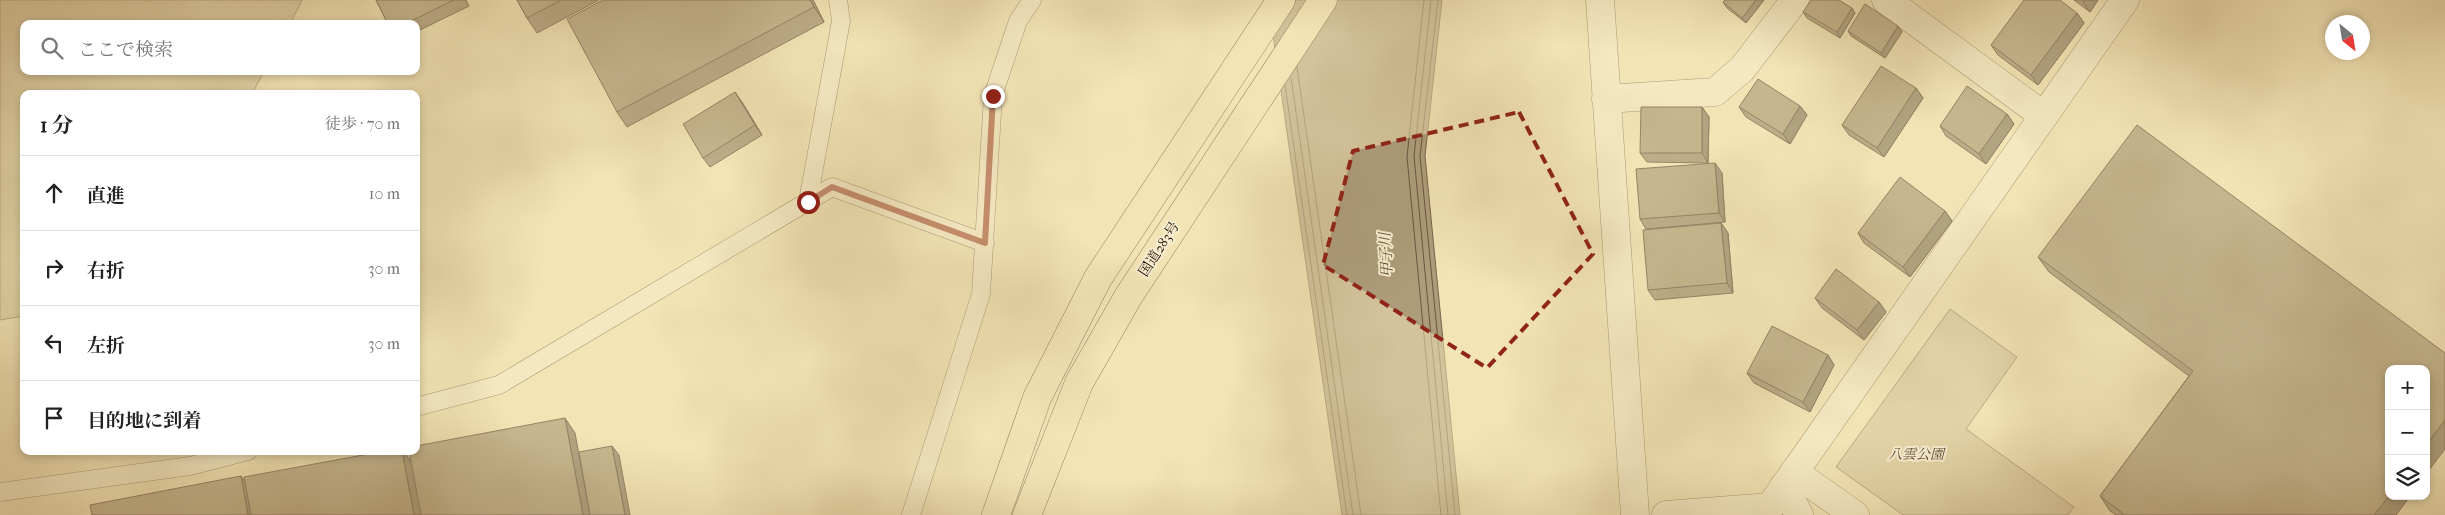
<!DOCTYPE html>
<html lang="ja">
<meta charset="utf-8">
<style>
:root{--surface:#fff;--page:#f2f2f2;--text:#222;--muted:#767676;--line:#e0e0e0}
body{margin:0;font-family:"IM FELL French Canon","Noto Serif JP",serif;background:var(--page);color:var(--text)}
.controls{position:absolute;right:15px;bottom:15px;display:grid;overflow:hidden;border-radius:10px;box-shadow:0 2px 8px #0003}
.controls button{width:45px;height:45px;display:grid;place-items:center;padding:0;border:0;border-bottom:1px solid var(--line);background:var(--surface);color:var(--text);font:25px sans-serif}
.compass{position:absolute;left:2325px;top:15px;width:45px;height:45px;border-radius:50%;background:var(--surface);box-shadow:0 2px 8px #0003;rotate:150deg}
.stop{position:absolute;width:15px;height:15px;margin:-11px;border:4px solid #8f2418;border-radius:50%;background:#fff}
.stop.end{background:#8f2418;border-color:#fff;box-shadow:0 1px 5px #0008}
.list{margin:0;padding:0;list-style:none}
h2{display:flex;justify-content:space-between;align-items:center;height:65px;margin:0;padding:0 20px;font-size:21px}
h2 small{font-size:16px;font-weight:400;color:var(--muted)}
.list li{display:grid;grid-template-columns:32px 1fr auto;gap:15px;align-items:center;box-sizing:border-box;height:75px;padding:0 20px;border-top:1px solid var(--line)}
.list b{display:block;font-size:19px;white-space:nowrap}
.list em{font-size:16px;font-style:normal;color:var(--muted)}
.icon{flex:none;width:28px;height:28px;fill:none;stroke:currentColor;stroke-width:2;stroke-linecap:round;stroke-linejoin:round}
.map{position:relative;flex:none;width:2445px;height:515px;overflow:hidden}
.search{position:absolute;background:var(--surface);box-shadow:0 2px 8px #0003;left:20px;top:20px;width:400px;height:55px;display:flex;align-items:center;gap:12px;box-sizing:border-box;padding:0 18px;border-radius:10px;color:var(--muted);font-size:19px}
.panel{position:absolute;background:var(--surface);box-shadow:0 2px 8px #0003;left:20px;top:90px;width:400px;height:365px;border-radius:10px}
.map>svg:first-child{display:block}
.green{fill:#d0c097;stroke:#7a684f}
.water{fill:#ad9c7a;stroke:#77644c}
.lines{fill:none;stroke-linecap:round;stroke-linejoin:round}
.shore{stroke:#695640;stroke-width:1}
.service-casing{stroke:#584532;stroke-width:19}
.minor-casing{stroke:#584532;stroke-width:29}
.tertiary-casing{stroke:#584532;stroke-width:29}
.trunk-casing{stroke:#251007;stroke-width:29}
.service{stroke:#f7edcf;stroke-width:18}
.minor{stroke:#f7edcf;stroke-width:28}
.tertiary{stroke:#f7edcf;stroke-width:28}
.trunk{stroke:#f3e4b5;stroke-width:28}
.wall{fill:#7c6c53;stroke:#251007}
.shaded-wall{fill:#655844;stroke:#251007}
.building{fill:#907e61;stroke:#251007}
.route{stroke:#8f2418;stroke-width:6}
.marked{fill:none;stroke:#8f2418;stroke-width:4;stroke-dasharray:10 6;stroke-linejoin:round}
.labels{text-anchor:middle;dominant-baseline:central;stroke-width:4;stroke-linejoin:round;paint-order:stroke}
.street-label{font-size:14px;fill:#251007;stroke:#f7edcf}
.park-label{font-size:14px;font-style:italic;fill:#614e39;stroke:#f7edcf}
.water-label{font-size:15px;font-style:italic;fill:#624f3b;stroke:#f7edcf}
</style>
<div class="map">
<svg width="2445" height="515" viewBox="0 0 2445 515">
<rect width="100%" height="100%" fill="#f3e4b5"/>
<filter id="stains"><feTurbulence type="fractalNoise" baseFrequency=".004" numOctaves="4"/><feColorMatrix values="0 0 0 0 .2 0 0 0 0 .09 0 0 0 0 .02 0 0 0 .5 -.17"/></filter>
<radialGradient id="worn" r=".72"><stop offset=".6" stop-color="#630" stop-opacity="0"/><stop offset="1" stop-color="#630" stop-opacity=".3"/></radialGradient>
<g class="green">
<polygon points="0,0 302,0 290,24 24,24 24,71 264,71 252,94 24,94 24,316 0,320"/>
<polygon points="1950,309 2017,357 1966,429 2074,507 2068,515 1903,515 1836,467"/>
</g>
<polygon class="water" points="1268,0 1442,0 1425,156 1460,515 1342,515"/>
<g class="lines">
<g class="shore">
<polyline points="1424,0 1407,157 1441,515"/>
<polyline points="1431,0 1414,156 1448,515"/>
<polyline points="1438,0 1420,156 1455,515"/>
<polyline points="1297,67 1361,515"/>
<polyline points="1291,77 1353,515"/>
<polyline points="1285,85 1347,515"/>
</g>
<g class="service-casing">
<g id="service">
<polyline points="808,201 841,21 838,0"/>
<polyline points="416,407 499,385 832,187 985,243"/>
<polyline points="0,492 190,466 248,451"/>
<polyline points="911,515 981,294 993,96 1018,21 1032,0"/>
</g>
</g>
<g class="minor-casing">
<g id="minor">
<polyline points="1600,0 1635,515"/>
<polyline points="1886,0 2044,116"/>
<polyline points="1606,99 1715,92 1742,69 1795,0"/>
<polyline points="1794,472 1855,515"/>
<polyline points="1784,486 1799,515"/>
</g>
</g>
<g class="tertiary-casing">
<polyline id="tertiary" points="1666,515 1770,507 2125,0"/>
</g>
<g class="trunk-casing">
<g id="trunk">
<polyline points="996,515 1037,398 1098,278 1281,0"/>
<polyline points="1027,515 1079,383 1128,297 1323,0"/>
</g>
</g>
<use href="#service" class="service"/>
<use href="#minor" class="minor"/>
<use href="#tertiary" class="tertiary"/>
<use href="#trunk" class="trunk"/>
</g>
<g class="wall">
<polygon points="376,0 466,0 469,6 416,32 416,24 388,24"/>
<polygon points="517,0 599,0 537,33 527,18"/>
<polygon points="603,0 813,0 824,22 627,127 617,112"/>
<polygon points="1725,0 1764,0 1746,23 1727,8 1723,2"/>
<polygon points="2074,0 2098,0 2090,12"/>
<polygon points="1803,12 1855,13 1840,38 1807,18"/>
<polygon points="2077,13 2084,23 2038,85 1998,55 1991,45"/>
<polygon points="1898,26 1902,32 1885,58 1851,36 1848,31"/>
<polygon points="1916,88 1923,98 1884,157 1849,135 1842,125"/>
<polygon points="742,102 762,135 710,167 703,158"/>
<polygon points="1800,106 1807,115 1790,144 1746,117 1739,107"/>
<polygon points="1702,107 1709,117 1708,163 1647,162 1640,153"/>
<polygon points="2007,114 2014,124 1986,164 1946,136 1940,126"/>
<polygon points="1722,173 1725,222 1646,229 1640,219"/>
<polygon points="1945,211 1952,221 1910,277 1864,243 1858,233"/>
<polygon points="1721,223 1728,233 1733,293 1655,300 1648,290"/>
<polygon points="2038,257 2389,496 2410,496 2396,515 2116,515 2110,511 2100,496 2189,376 2049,272"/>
<polygon points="1815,298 1879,302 1886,312 1864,340 1822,308"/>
<polygon points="1828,355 1834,365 1810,412 1754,383 1747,373"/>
</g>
<g class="shaded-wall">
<polygon points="810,0 813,0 824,22 814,7"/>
<polygon points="1756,0 1764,0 1746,23 1742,18"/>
<polygon points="2085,0 2098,0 2090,12 2083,2"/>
<polygon points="1852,8 1855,13 1840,38 1837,32"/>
<polygon points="2077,13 2084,23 2038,85 2031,75"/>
<polygon points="1898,26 1902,32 1885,58 1881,53"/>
<polygon points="1916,88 1923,98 1884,157 1877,148"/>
<polygon points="735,92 742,102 762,135 755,125"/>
<polygon points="1800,106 1807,115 1790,144 1783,134"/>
<polygon points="1702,107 1709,117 1708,163 1702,153"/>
<polygon points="2007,114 2014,124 1986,164 1979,154"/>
<polygon points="1715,163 1722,173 1725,222 1719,213"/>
<polygon points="1945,211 1952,221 1910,277 1903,267"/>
<polygon points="1721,223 1728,233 1733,293 1727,283"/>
<polygon points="1879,302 1886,312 1864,340 1857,330"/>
<polygon points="1828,355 1834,365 1810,412 1803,402"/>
<polygon points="565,418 575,433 590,515 583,515"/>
<polygon points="2445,420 2445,449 2426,474 2426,445"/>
<polygon points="612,446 619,455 630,515 625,515"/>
<polygon points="402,451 404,451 412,463 422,515 414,515"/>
<polygon points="241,476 251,490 255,515 248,515"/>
<polygon points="2389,496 2410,496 2396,515 2374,515"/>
</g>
<g class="building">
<polygon points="376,0 454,0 405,24 388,24"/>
<polygon points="517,0 561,0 527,18"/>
<polygon points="603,0 810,0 814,7 617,112 567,19"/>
<polygon points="1725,0 1756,0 1742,18 1723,2"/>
<polygon points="1811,0 1839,0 1852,8 1837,32 1803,12"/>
<polygon points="2024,0 2060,0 2077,13 2031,75 1991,45"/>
<polygon points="1865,4 1898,26 1881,53 1848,31"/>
<polygon points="1881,66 1916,88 1877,148 1842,125"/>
<polygon points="1758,79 1800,106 1783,134 1739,107"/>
<polygon points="1967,86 2007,114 1979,154 1940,126"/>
<polygon points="735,92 755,125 703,158 683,124"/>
<polygon points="1641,107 1702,107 1702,153 1640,153"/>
<polygon points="2137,125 2445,353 2445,420 2426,445 2426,369 2389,369 2389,496 2374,515 2125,515 2100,496 2193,371 2038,257"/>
<polygon points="1715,163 1719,213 1640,219 1636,169"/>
<polygon points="1900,177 1945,211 1903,267 1858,233"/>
<polygon points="1721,223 1727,283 1648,290 1643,230"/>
<polygon points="1836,269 1879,302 1857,330 1815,298"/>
<polygon points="1772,326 1828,355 1803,402 1747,373"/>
<polygon points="565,418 583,515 421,515 409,451 416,451 416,446"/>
<polygon points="612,446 625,515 590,515 579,452"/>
<polygon points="385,451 402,451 414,515 251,515 244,477"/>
<polygon points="241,476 248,515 92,515 90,505"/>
</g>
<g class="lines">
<polyline class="route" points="808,202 832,187 985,243 993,96"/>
</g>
<path d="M0 0H2445V515H0ZM 1519,112 L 1593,254 L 1487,368 L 1323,265 L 1353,151 Z" fill="#f3e4b5" fill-opacity=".55" fill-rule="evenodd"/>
<path class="marked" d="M 1519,112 L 1593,254 L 1487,368 L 1323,265 L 1353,151 Z"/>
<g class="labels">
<g class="street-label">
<text transform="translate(1159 249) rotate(-57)">国道283号</text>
</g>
<g class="park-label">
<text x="1916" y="454">八雲公園</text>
</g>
<g class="water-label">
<text transform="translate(1386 255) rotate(-93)">甲子川</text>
</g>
</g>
<rect width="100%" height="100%" filter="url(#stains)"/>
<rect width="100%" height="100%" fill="url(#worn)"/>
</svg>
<div class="controls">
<button>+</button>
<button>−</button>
<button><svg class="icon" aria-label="layers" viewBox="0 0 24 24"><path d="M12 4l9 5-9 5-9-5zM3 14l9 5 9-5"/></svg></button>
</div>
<svg class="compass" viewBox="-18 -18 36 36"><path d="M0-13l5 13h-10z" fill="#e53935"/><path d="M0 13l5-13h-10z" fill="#767676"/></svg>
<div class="stop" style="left:808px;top:202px"></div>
<div class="stop end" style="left:993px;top:96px"></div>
<div class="search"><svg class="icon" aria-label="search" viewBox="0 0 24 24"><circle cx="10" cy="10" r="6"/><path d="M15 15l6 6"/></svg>ここで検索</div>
<section class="panel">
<h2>1 分<small>徒歩 · 70 m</small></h2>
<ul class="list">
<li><svg class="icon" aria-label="ahead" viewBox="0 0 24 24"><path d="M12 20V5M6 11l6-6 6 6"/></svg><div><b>直進</b></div><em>10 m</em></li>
<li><svg class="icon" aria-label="right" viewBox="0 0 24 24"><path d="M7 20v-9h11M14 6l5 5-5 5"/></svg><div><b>右折</b></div><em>30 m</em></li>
<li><svg class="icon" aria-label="left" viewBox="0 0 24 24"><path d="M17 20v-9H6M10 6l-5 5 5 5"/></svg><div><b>左折</b></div><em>30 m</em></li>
<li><svg class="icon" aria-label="arrive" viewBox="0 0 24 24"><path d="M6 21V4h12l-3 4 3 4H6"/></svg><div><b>目的地に到着</b></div></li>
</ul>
</section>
</div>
